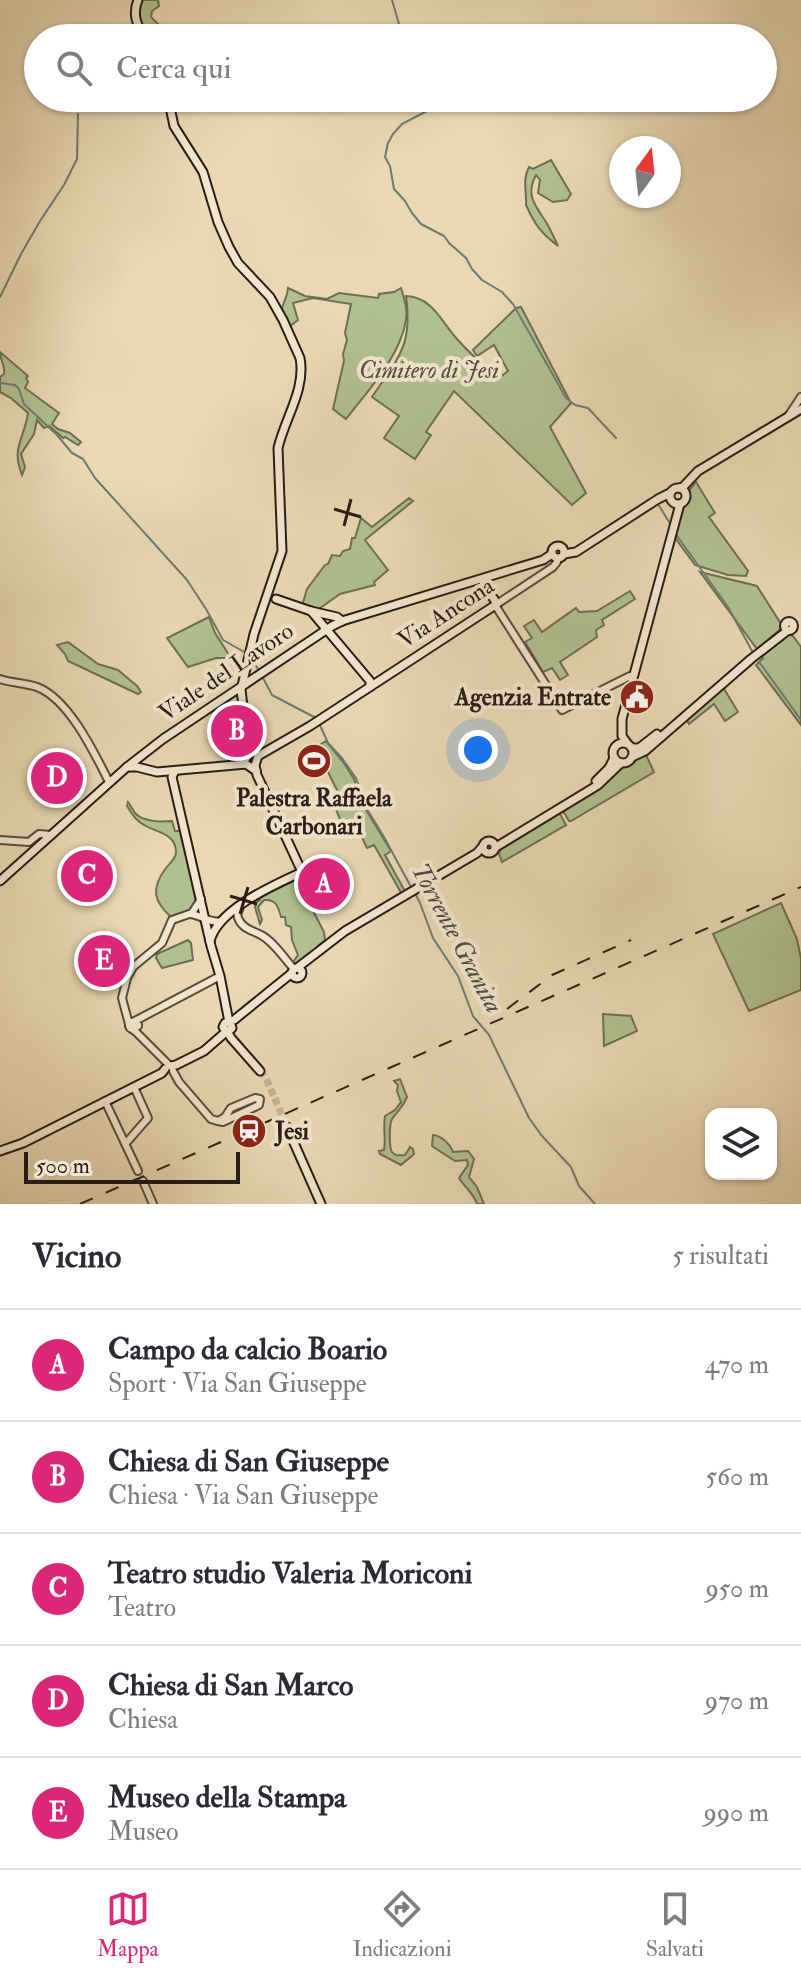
<!DOCTYPE html>
<html lang="it">
<meta charset="utf-8">
<style>
:root{--surface:#fff;--page:#f7f7f7;--text:#2b2b33;--muted:#7c7c81;--line:#e1e1e2;--accent:#db2777}
body{margin:0;font-family:"IM FELL Double Pica",serif;background:var(--page);color:var(--text)}
.controls{position:absolute;right:24px;bottom:24px;display:grid;overflow:hidden;border-radius:16px;box-shadow:0 2px 6px #0004}
.controls button{width:72px;height:72px;display:grid;place-items:center;padding:0;border:0;border-bottom:2px solid var(--line);background:var(--surface);color:var(--text);font:40px sans-serif}
.compass{position:absolute;left:609px;top:136px;width:72px;height:72px;border-radius:50%;background:var(--surface);box-shadow:0 2px 6px #0004;rotate:15deg}
.scale{position:absolute;left:24px;bottom:20px;width:216px;box-sizing:border-box;padding-left:8px;border:4px solid #2a1d16;border-top:0;font-size:22px;line-height:28px;white-space:nowrap;color:#2a1d16;-webkit-text-stroke:6px #f1e6ce;paint-order:stroke}
.you{position:absolute;left:478px;top:750px;width:28px;height:28px;margin:-20px;border:6px solid #fff;border-radius:50%;background:#1a73e8;box-shadow:0 0 0 12px #1a73e833}
.badge{display:grid;place-items:center;width:52px;height:52px;border-radius:50%;background:var(--accent);color:#fff;font-size:26px;font-weight:700}
.pin{position:absolute;translate:-50% -50%;border:4px solid #fff;box-shadow:0 2px 8px #0006}
.list{margin:0;padding:0;list-style:none}
h2{display:flex;justify-content:space-between;align-items:center;height:104px;margin:0;padding:0 32px;font-size:34px}
h2 small{font-size:26px;font-weight:400;color:var(--muted)}
.list li{display:grid;grid-template-columns:52px 1fr auto;gap:24px;align-items:center;box-sizing:border-box;height:112px;padding:0 32px;border-top:2px solid var(--line)}
.list b{display:block;font-size:30px;white-space:nowrap}
.list p{margin:0;font-size:26px;white-space:nowrap;color:var(--muted)}
.list em{font-size:26px;font-style:normal;color:var(--muted)}
.icon{flex:none;width:44px;height:44px;fill:none;stroke:currentColor;stroke-width:2;stroke-linecap:round;stroke-linejoin:round}
.map{position:relative;flex:none;width:801px;height:1204px;overflow:hidden}
.search{position:absolute;background:var(--surface);box-shadow:0 2px 6px #0004;left:24px;right:24px;top:24px;height:88px;display:flex;align-items:center;gap:20px;box-sizing:border-box;padding:0 28px;border-radius:44px;color:var(--muted);font-size:30px}
.sheet{height:664px;background:var(--surface)}
nav{display:flex;justify-content:space-around;align-items:center;box-sizing:border-box;height:112px;border-top:2px solid var(--line);background:var(--surface);font-size:22px;color:var(--muted)}
nav a{display:grid;justify-items:center;gap:4px}
nav .on{color:var(--accent)}
.map>svg:first-child{display:block}
.green{fill:#b1c090;stroke:#6e6e53;stroke-width:2}
.lines{fill:none;stroke-linecap:round;stroke-linejoin:round}
.stream{stroke:#6d7b74;stroke-width:2}
.secondary-tunnel{stroke:#c3b394;stroke-width:7;stroke-dasharray:7 3.5;stroke-linecap:butt}
.tertiary-casing{stroke:#5a4c3d;stroke-width:10}
.secondary-casing{stroke:#2a1d16;stroke-width:11}
.tertiary{stroke:#f1e6ce;stroke-width:6}
.secondary{stroke:#f1e6ce;stroke-width:7}
.rail{stroke:#2a1d16;stroke-width:2;stroke-dasharray:14 14;stroke-linecap:butt}
.ticks{fill:none;stroke:#2a1d16;stroke-width:3}
.labels{text-anchor:middle;dominant-baseline:central;stroke-width:8;stroke-linejoin:round;paint-order:stroke}
.park-label{font-size:24px;font-style:italic;fill:#524e3b;stroke:#f1e6ce}
.street-label{font-size:24px;fill:#2a1d16;stroke:#f1e6ce}
.poi-label{font-size:24px;font-weight:bold;fill:#2a1d16;stroke:#f1e6ce;text-anchor:end}
.water-label{font-size:26px;font-style:italic;fill:#4b4c45;stroke:#f1e6ce}
</style>
<div class="map">
<svg width="801" height="1204" viewBox="0 0 801 1204">
<rect width="100%" height="100%" fill="#e9d8b3"/>
<filter id="stains"><feTurbulence type="fractalNoise" baseFrequency=".0025" numOctaves="4"/><feColorMatrix values="0 0 0 0 .2 0 0 0 0 .09 0 0 0 0 .02 0 0 0 .5 -.17"/></filter>
<radialGradient id="worn" r=".72"><stop offset=".6" stop-color="#630" stop-opacity="0"/><stop offset="1" stop-color="#630" stop-opacity=".3"/></radialGradient>
<g class="green">
<polygon points="139,0 158,0 159,6 152,11 151,17 163,29 176,30 180,33 180,35 148,38 137,19"/>
<path d="M 551,160 L 571,194 L 567,200 L 553,202 L 538,193 L 540,180 L 536,175 C 525,195 535,205 546,222 C 551,230 554,238 558,246 C 541,233 535,225 526,205 C 527,192 522,180 529,167 L 533,169 Z"/>
<path d="M 288,288 L 305,296 L 327,299 L 339,293 L 378,298 L 379,294 L 394,292 L 401,288 C 404,298 408,309 406,320 C 400,357 369,389 346,419 L 333,409 L 344,361 L 343,354 L 347,340 L 345,333 L 351,304 L 313,298 L 293,303 L 298,320 L 290,326 L 281,311 L 287,294 Z"/>
<path d="M 406,296 C 433,297 442,323 457,339 C 470,354 484,366 499,378 L 508,371 L 494,345 L 477,356 L 473,350 L 516,308 L 521,307 L 571,403 L 550,427 L 586,493 L 572,505 L 454,391 L 426,432 L 431,435 L 415,459 L 384,438 L 399,416 L 372,397 C 398,358 413,346 406,296 Z"/>
<path d="M 0,352 L 28,376 L 26,378 L 28,382 L 25,388 L 59,413 L 52,424 L 58,429 L 70,433 L 81,442 L 78,445 L 65,437 L 63,438 L 49,426 L 44,428 L 37,420 L 34,434 L 21,454 L 25,467 L 22,475 C 11,447 24,440 28,413 L 11,398 L 0,392 L 0,377 L 4,374 C 6,367 0,360 0,352 Z"/>
<path d="M 696,482 L 715,513 L 709,517 L 748,571 L 746,576 L 728,575 L 695,565 L 673,535 L 680,509 C 688,504 689,500 688,492 Z"/>
<polygon points="409,498 413,501 365,540 388,570 374,582 375,585 340,594 316,611 302,606 307,589 325,565 328,564 332,555 340,556 343,551 350,549 352,538 355,538 361,518 372,527"/>
<polygon points="700,572 757,586 783,627 757,649"/>
<polygon points="630,591 635,599 602,620 604,625 596,630 597,637 560,662 568,675 560,680 552,668 543,672 525,642 532,638 524,626 534,620 542,632 576,608 579,612 597,611"/>
<polygon points="209,617 215,633 231,658 216,658 188,667 167,638"/>
<polygon points="788,634 793,636 801,647 801,725 756,665 763,658 761,655"/>
<polygon points="68,642 98,664 118,670 137,686 141,692 138,694 68,661 65,654 57,645"/>
<polygon points="723,687 738,712 725,721 714,704 689,724 686,719"/>
<path d="M 326,741 L 344,763 L 354,779 L 362,803 L 391,851 L 385,855 L 406,893 L 403,896 L 374,845 L 367,848 L 356,825 L 345,831 L 332,800 L 340,795 C 330,779 325,763 316,747 Z"/>
<polygon points="646,755 654,772 571,821 569,821 563,811 564,808 601,786 622,765 628,764 635,757"/>
<path d="M 128,802 C 131,806 133,811 136,814 C 144,822 162,822 172,821 L 175,831 L 181,831 L 197,901 L 190,910 L 172,918 C 154,902 150,889 166,868 C 170,863 176,859 176,852 C 176,833 155,832 144,825 C 136,821 131,813 127,806 Z"/>
<polygon points="559,812 566,825 502,862 499,854 502,845"/>
<path d="M 333,862 L 335,865 L 339,863 L 350,884 L 310,905 L 324,932 L 325,940 L 317,947 L 317,951 L 298,966 L 293,962 L 298,955 L 292,940 L 291,927 L 286,925 L 285,917 L 281,917 C 278,906 276,899 264,900 L 258,907 L 262,920 L 260,924 L 255,907 L 256,902 L 260,900 L 261,895 Z"/>
<polygon points="781,903 797,939 801,959 801,990 749,1011 713,934"/>
<polygon points="188,940 191,943 193,960 162,968 156,958 157,954"/>
<polygon points="603,1014 631,1016 637,1031 604,1046"/>
<path d="M 400,1079 L 407,1097 C 402,1109 398,1110 392,1119 C 389,1124 389,1148 392,1152 C 396,1157 400,1155 405,1155 L 410,1147 L 413,1149 L 414,1154 L 401,1165 L 380,1154 L 379,1151 L 384,1150 C 386,1138 383,1128 385,1116 L 395,1110 L 401,1102 L 397,1091 L 398,1085 L 394,1081 Z"/>
<path d="M 433,1135 C 442,1136 450,1144 453,1152 L 468,1151 L 474,1159 L 469,1177 L 477,1187 L 484,1204 L 477,1204 C 473,1192 465,1188 459,1178 L 468,1165 L 467,1160 L 455,1161 L 432,1146 Z"/>
</g>
<g class="lines">
<g class="stream">
<polyline points="392,0 403,38"/>
<polyline points="427,98 430,105"/>
<polyline points="429,110 402,124 393,134 388,143 385,157 390,166 394,189 405,201 412,213 421,224 444,236 449,243 466,258 472,269 482,280 502,292 513,304 566,398 575,405 588,408 616,438"/>
<polyline points="0,297 21,254 40,221 64,185 77,159 78,114"/>
<polyline points="0,383 15,385 19,389 24,404 57,435 72,453 83,459 95,478 187,580 206,609 223,640 246,653"/>
<polyline points="658,504 669,522"/>
<polyline points="675,533 728,607 752,651"/>
<polyline points="251,658 260,672"/>
<polyline points="760,663 801,720"/>
<polyline points="263,678 272,695 316,718"/>
<polyline points="319,723 328,743 342,758 356,778 367,809 384,837 411,887"/>
<polyline points="415,893 420,903 433,938 458,976 473,1016 489,1035 529,1118 542,1136 571,1167 579,1186 595,1204"/>
</g>
<polyline class="secondary-tunnel" points="260,1071 266,1078 287,1127"/>
<g class="tertiary-casing">
<g id="tertiary">
<polyline points="789,415 801,397"/>
<polyline points="497,604 553,567 557,562 557,558"/>
<polyline points="495,605 562,710 630,676"/>
<path d="M 0,679 C 12,683 25,683 37,687 C 69,699 95,754 109,782"/>
<polyline points="0,840 29,842 39,834 51,835"/>
<path d="M 240,907 C 238,912 236,915 239,920 C 243,929 254,931 261,935 C 274,942 284,958 294,969"/>
<path d="M 191,914 C 202,916 212,924 221,921"/>
<polyline points="133,1022 220,976"/>
<polyline points="138,1025 132,1022 129,1026 133,1030 138,1026"/>
<polyline points="130,1028 122,998 127,978 133,967 162,943 172,920 192,913 201,899"/>
<polyline points="134,1030 169,1065"/>
<polyline points="173,1071 179,1082 211,1119 218,1121"/>
<polygon points="255,1098 260,1099 259,1105 223,1122 218,1121 225,1117 231,1108"/>
<polyline points="105,1101 138,1171"/>
<polyline points="126,1143 148,1118 134,1087"/>
<polyline points="143,1181 153,1204"/>
</g>
</g>
<g class="secondary-casing">
<g id="secondary">
<path d="M 138,0 C 132,14 137,26 145,38"/>
<path d="M 168,98 L 174,126 L 203,172 L 218,222 L 229,247 L 238,263 L 270,297 L 283,320 L 300,358 C 306,389 285,418 278,448 L 282,551 L 254,634 L 241,690 L 249,754 L 242,764"/>
<polyline points="679,488 683,487 698,471 801,409"/>
<circle cx="678" cy="496" r="8"/>
<circle cx="558" cy="552" r="6"/>
<polyline points="564,554 576,552 658,499 670,493"/>
<polyline points="276,599 311,611 370,681 370,686"/>
<polyline points="311,611 337,617 342,621"/>
<circle cx="789" cy="626" r="4.5"/>
<circle cx="623" cy="753" r="10"/>
<polyline points="627,743 622,736 622,719 680,504"/>
<polyline points="632,748 639,748 657,734"/>
<polyline points="632,757 645,751 751,659 787,631"/>
<polyline points="127,767 137,767 157,772 246,764 256,771"/>
<polyline points="175,771 172,777 211,946 220,976 229,1022"/>
<polyline points="596,781 609,768 614,758"/>
<circle cx="489" cy="847" r="6"/>
<polyline points="496,847 598,785 621,763"/>
<polyline points="0,881 127,767 163,739 332,626 342,621 543,560 552,554"/>
<path d="M 210,941 C 218,909 274,885 302,872 L 257,775 L 255,765 L 258,756 L 310,726 L 497,604 L 483,582"/>
<circle cx="297" cy="973" r="5"/>
<polyline points="297,968 345,931 477,853 483,846"/>
<polyline points="230,1022 232,1028 229,1031 225,1030 223,1027 225,1023 234,1020 292,973"/>
<polyline points="227,1031 231,1038 260,1071"/>
<polyline points="171,1066 176,1065 204,1051 227,1031"/>
<polyline points="287,1127 321,1204"/>
<polyline points="0,1151 23,1143 162,1073 165,1069"/>
</g>
</g>
<use href="#tertiary" class="tertiary"/>
<use href="#secondary" class="secondary"/>
<g class="rail">
<polyline points="507,1009 552,975 631,940"/>
<polyline points="80,1204 801,887"/>
</g>
</g>
<path class="ticks" d="M 334,509 L 361,517M 344,526 L 351,499M 230,896 L 257,904M 240,914 L 248,887"/>
<defs>
<g id="civic-disc" transform="scale(1.8)"><circle r="9.5" fill="#8f2418" stroke="#f1e6ce"/><path d="M-.6-6.5H3V-4.5H.6V-3L4-1V1h2V6H-6V1h2V-1L-.6-3ZM-1.2 2.5V6h2.4V2.5Z" fill="#fff"/></g>
<g id="stadium-disc" transform="scale(1.8)"><circle r="9.5" fill="#8f2418" stroke="#f1e6ce"/><path d="M0-5a6.5 5 0 1 0 0 10a6.5 5 0 1 0 0-10ZM-3.5-1.8h7v3.6h-7Z" fill="#fff"/></g>
<g id="station-disc" transform="scale(1.8)"><circle r="9.5" fill="#8f2418" stroke="#f1e6ce"/><path d="M-3-6H3Q5-6 5-4V2Q5 4 3 4L4.5 6H3L1.5 4h-3L-3 6H-4.5L-3 4Q-5 4-5 2V-4Q-5-6-3-6ZM-3.5-4v3h7v-3ZM-3.5 1v1.5H-2V1ZM2 1v1.5H3.5V1Z" fill="#fff"/></g>
</defs>
<g fill-rule="evenodd">
<use href="#civic-disc" x="637" y="697"/>
<use href="#stadium-disc" x="314" y="761"/>
<use href="#station-disc" x="249" y="1131"/>
</g>
<g class="labels">
<g class="park-label">
<text x="429" y="370">Cimitero di Jesi</text>
</g>
<g class="street-label">
<text transform="translate(446 613) rotate(-33)">Via Ancona</text>
<text transform="translate(226 672) rotate(-34)">Viale del Lavoro</text>
</g>
<g class="poi-label">
<text x="611" y="697">Agenzia Entrate</text>
<text x="314" y="798" text-anchor="middle">Palestra Raffaela<tspan x="314" dy="28">Carbonari</tspan></text>
<text x="275" y="1131" text-anchor="start">Jesi</text>
</g>
<g class="water-label">
<text transform="translate(457 938) rotate(62)">Torrente Granita</text>
</g>
</g>
<rect width="100%" height="100%" filter="url(#stains)"/>
<rect width="100%" height="100%" fill="url(#worn)"/>
</svg>
<div class="controls">
<button><svg class="icon" aria-label="layers" viewBox="0 0 24 24"><path d="M12 4l9 5-9 5-9-5zM3 14l9 5 9-5"/></svg></button>
</div>
<svg class="compass" viewBox="-18 -18 36 36"><path d="M0-13l5 13h-10z" fill="#e53935"/><path d="M0 13l5-13h-10z" fill="#7c7c81"/></svg>
<div class="scale">500 m</div>
<div class="you"></div>
<div class="pin badge" style="left:324px;top:884px">A</div>
<div class="pin badge" style="left:237px;top:731px">B</div>
<div class="pin badge" style="left:87px;top:876px">C</div>
<div class="pin badge" style="left:57px;top:778px">D</div>
<div class="pin badge" style="left:104px;top:961px">E</div>
<div class="search"><svg class="icon" aria-label="search" viewBox="0 0 24 24"><circle cx="10" cy="10" r="6"/><path d="M15 15l6 6"/></svg>Cerca qui</div>
</div>
<section class="sheet">
<h2>Vicino<small>5 risultati</small></h2>
<ul class="list">
<li><span class="badge">A</span><div><b>Campo da calcio Boario</b><p>Sport · Via San Giuseppe</p></div><em>470 m</em></li>
<li><span class="badge">B</span><div><b>Chiesa di San Giuseppe</b><p>Chiesa · Via San Giuseppe</p></div><em>560 m</em></li>
<li><span class="badge">C</span><div><b>Teatro studio Valeria Moriconi</b><p>Teatro</p></div><em>950 m</em></li>
<li><span class="badge">D</span><div><b>Chiesa di San Marco</b><p>Chiesa</p></div><em>970 m</em></li>
<li><span class="badge">E</span><div><b>Museo della Stampa</b><p>Museo</p></div><em>990 m</em></li>
</ul>
</section>
<nav>
<a class="on"><svg class="icon" aria-label="map" viewBox="0 0 24 24"><path d="M3 6l6-2 6 2 6-2v14l-6 2-6-2-6 2zM9 4v14M15 6v14"/></svg>Mappa</a>
<a><svg class="icon" aria-label="directions" viewBox="0 0 24 24"><path d="M12 3l9 9-9 9-9-9zM9 14v-3h6M13 9l2 2-2 2"/></svg>Indicazioni</a>
<a><svg class="icon" aria-label="saved" viewBox="0 0 24 24"><path d="M7 4h10v16l-5-4-5 4z"/></svg>Salvati</a>
</nav>
